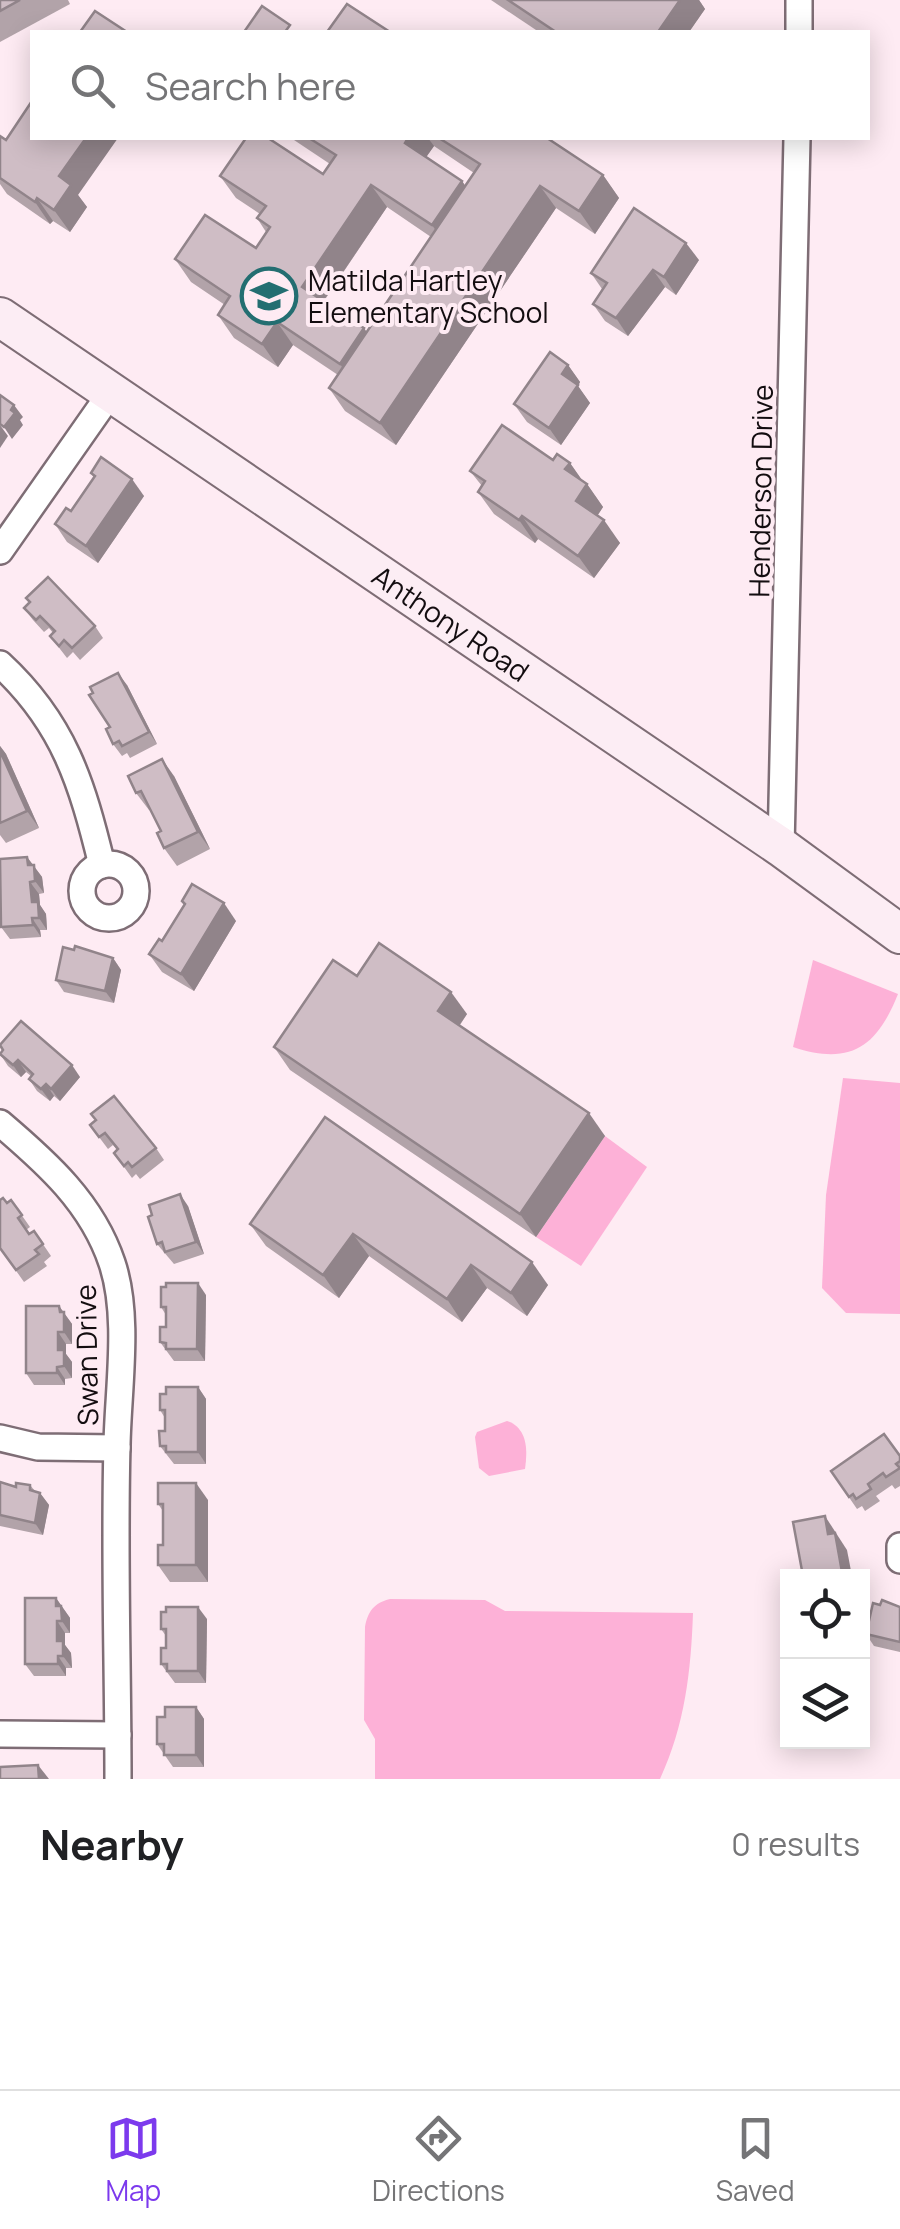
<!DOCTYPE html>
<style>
:root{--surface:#fff;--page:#f2f2f2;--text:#202124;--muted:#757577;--line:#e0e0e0;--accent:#7c3aed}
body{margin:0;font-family:Manrope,sans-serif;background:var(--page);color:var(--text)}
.controls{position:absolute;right:30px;bottom:30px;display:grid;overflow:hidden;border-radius:0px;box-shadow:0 5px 25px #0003}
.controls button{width:90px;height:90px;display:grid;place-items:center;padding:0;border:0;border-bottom:2px solid var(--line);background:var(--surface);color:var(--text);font:50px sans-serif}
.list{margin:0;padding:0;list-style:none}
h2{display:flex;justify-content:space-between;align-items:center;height:130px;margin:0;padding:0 40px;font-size:42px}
h2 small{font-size:32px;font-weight:400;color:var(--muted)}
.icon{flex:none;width:55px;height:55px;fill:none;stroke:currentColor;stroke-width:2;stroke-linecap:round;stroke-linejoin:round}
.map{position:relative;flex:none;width:900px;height:1779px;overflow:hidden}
.search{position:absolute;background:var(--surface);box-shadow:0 5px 25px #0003;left:30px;right:30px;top:30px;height:110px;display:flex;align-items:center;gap:25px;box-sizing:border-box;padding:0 35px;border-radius:0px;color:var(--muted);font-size:38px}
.sheet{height:310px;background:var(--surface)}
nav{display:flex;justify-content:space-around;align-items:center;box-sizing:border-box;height:140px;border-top:2px solid var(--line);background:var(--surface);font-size:28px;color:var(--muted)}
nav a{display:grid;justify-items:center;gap:5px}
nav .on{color:var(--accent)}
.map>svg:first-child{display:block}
.green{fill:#fdb1d7}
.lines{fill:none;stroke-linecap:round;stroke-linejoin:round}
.street-casing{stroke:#7e6d75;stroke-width:30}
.secondary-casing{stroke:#7e6d75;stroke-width:42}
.street{stroke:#fff;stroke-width:25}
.secondary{stroke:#fcedf4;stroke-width:38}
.wall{fill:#b2a3a9;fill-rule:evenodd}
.shaded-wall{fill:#91848a}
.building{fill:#cfbdc5;stroke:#91848a;stroke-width:2.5}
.labels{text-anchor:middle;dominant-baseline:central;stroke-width:8;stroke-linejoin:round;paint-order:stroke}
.poi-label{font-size:28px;fill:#130d10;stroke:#feebf3;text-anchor:start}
.street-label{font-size:28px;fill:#130d10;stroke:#feebf3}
</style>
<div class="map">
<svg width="900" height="1779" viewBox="0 0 900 1779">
<rect width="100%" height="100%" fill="#feebf3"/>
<g class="green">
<path d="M 813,960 L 898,994 C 877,1047 850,1066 793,1047 Z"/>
<polygon points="843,1078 900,1083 900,1314 846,1313 822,1288 826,1195"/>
<polygon points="605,1136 647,1167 581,1266 536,1237"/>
<path d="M 507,1421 C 527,1428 528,1449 525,1469 L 489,1476 L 479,1468 L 475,1437 L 477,1432 Z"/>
<path d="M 390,1599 L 485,1600 L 505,1611 L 693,1613 C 691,1671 685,1725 660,1779 L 375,1779 L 375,1739 L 364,1720 L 365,1627 C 368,1611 374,1603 390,1599 Z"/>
</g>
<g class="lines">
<g class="street-casing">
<g id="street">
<polyline points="799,32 799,0"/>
<polyline points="0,551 110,394"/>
<path d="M 0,664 C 64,723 82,783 102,865"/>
<polyline points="781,847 797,138"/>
<circle cx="109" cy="891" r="27"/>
<path d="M 0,1123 C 47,1163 92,1203 112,1263 C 130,1316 118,1389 117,1445 C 114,1556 118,1668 118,1779"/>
<polyline points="0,1438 38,1447 117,1448"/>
<polyline points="900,1546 900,1560"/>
<polyline points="0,1734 118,1735"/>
</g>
</g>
<g class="secondary-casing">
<g id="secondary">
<path id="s1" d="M 0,317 L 781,847 L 900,934"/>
</g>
</g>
<use href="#street" class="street"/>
<use href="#secondary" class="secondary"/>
</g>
<g class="wall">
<polygon points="0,0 68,0 70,4 0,42"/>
<polygon points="491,0 699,0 705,9 689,32 539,32"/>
<polygon points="0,136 78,195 87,207 70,232 53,221 50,224 7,194 0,184"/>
<path d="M 291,138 L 547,138 L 603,175 L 619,198 L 595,234 L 556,208 L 396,445 L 345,411 L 329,388 L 338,375 L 293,345 L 278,367 L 234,338 L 218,315 L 225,305 L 191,282 L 175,259 L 256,248 L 266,232 L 257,218 L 260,214 L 236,198 L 220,176 L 323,174 L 330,164 ZM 434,146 L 474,173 L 465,186 L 462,181 L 426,157 ZM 387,207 L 431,237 L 367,332 L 324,301 Z"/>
<polygon points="699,260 676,295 665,287 628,336 605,321 593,304 602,289 591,273"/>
<polygon points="568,365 580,382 578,386 590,403 561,445 527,422 514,404"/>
<polygon points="553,460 570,463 582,480 587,484 603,507 597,516 620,543 594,578 538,539 535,543 494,514 478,492 482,486 470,471"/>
<polygon points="91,473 144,496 98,563 67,542 55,524 71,511 94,478"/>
<polygon points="26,598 95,626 103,638 80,660 73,652 67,658 50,636 53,633 49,628 44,632 33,620 24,608 30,603"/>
<polygon points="127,685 157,744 130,758 127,753 122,756 113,744 110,727 93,693"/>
<polygon points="0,746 6,754 39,828 6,843 0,835"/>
<polygon points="174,776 210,849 177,866 164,848 161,831 150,810 149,810 136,793"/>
<polygon points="27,857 42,877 44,893 39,894 40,905 46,914 47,930 40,930 41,937 10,939 1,927"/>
<polygon points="182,901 236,921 194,991 162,972 149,954 162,941 184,905"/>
<polygon points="113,958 121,970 114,1003 64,992 56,980"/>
<polygon points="357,976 467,1014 460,1025 605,1136 536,1237 290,1070 274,1047"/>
<polygon points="0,1047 80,1077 60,1101 54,1096 50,1101 37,1091 29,1079 31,1076 26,1072 21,1077 8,1066 0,1054 3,1051"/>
<polygon points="325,1117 548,1285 527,1316 487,1288 462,1322 369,1256 339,1298 266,1246 250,1224"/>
<polygon points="90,1125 156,1148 164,1160 140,1179 136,1174 132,1178 114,1153 117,1150 113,1145 108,1149"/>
<polygon points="11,1200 30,1227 26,1230 29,1234 34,1231 51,1256 44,1262 47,1266 24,1282 0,1248 7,1203"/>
<polygon points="188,1206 204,1254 174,1264 157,1244"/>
<polygon points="206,1295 205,1361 174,1361 160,1342 166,1327 166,1315 161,1307"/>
<polygon points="59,1306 72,1324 72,1344 66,1344 66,1354 72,1362 72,1378 65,1379 65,1385 34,1385 26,1373"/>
<polygon points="198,1387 206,1399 206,1464 174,1464 160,1446 165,1431 165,1418 160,1410 166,1394"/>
<polygon points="900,1456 900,1486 895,1489 892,1485 876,1496 880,1501 865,1511 862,1506 857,1509 831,1471"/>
<polygon points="0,1482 16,1487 30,1485 35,1491 40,1493 49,1505 43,1535 0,1526"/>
<polygon points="208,1500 208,1582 170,1582 158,1565 163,1545 163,1511 158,1504"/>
<polygon points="56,1598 70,1618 70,1633 65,1633 65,1645 71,1653 72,1668 66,1668 66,1676 34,1676 25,1664"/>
<polygon points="900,1607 900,1652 874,1646 866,1634"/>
<polygon points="207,1619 206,1683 175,1683 161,1664 166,1648 166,1636 161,1629"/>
<polygon points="196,1707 204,1719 204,1767 173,1767 157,1744 165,1717"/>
</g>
<g class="shaded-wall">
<polygon points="680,0 699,0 705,9 689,32 658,32"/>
<polygon points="86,138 118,138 78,195 87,207 70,232 54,210 59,176"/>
<polygon points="408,138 428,138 434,146 420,166 405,143"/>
<polygon points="603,175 619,198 595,234 579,211"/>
<polygon points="462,181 478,204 448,248 432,225"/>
<polygon points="371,185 387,207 318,309 302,287"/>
<polygon points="540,186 556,208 396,445 380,423"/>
<polygon points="37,198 53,221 50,224 35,202"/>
<polygon points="686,243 699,260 676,295 664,277"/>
<polygon points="653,270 665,287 628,336 616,318"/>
<polygon points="277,322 293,345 278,367 262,344"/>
<polygon points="364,328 380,351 356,387 340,364"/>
<polygon points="568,365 580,382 578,386 590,403 561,445 549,428 562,374"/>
<polygon points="14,405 23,417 20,420 23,425 12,439 4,427"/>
<polygon points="0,425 8,436 0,448"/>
<polygon points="570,463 586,486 565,469"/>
<polygon points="132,479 144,496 98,563 86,546"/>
<polygon points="587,484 603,507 592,524 576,501"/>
<polygon points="522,516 538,539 535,543 519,520"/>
<polygon points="604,520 620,543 594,578 578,556"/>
<polygon points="118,673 127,685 157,744 149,732"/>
<polygon points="0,746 6,754 39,828 27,811 0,751"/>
<polygon points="162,759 174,776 210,849 198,832"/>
<polygon points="27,857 42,877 44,893 35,881 28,865"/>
<polygon points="30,882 39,894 40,905 46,914 47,930 39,918 32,902"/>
<polygon points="224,903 236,921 194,991 181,974"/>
<polygon points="32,918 40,930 41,937 33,925"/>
<polygon points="113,958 121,970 114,1003 105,991"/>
<polygon points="451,992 467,1014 454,1033 438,1011"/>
<polygon points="18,1060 26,1072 21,1077 13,1065"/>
<polygon points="72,1065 80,1077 60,1101 51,1089"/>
<polygon points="46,1084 54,1096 50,1101 41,1089"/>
<polygon points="589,1113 605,1136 536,1237 520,1214"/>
<polygon points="180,1194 188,1206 204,1254 196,1242"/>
<polygon points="353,1234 369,1256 339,1298 323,1275"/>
<polygon points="532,1262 548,1285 527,1316 511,1293"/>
<polygon points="471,1265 487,1288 462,1322 447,1299"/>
<polygon points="198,1283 206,1295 205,1361 197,1349"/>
<polygon points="59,1306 72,1324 72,1344 64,1332"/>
<polygon points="58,1332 66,1344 66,1354 72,1362 72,1378 64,1366 58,1350"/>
<polygon points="57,1367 65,1379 65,1385 57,1373"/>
<polygon points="198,1387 206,1399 206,1464 198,1452"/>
<polygon points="196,1483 208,1500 208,1582 196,1565"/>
<polygon points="40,1493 49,1505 43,1535 35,1523"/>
<polygon points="825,1516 847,1550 852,1576 845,1576 842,1572 828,1534"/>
<polygon points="56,1598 70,1618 70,1633 62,1621 56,1606"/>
<polygon points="198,1607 207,1619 206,1683 198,1671"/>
<polygon points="57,1621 65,1633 65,1645 71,1653 72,1668 63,1656 57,1641"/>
<polygon points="58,1656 66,1668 66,1676 58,1664"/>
<polygon points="196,1707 204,1719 204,1767 196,1755"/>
<polygon points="38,1765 49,1779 39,1779"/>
</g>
<g class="building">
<polygon points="0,0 20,0 0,11"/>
<polygon points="508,0 680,0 658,32 556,32"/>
<polygon points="347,4 390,32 327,32"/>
<polygon points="262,6 290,25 285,32 244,32"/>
<polygon points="95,11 127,32 80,32"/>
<polygon points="32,101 32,138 86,138 59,176 71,185 54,210 37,198 35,202 0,178 0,136 6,140"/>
<polygon points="246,138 268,138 323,174 336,155 309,138 408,138 405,143 462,181 432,225 371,185 302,287 364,328 340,364 277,322 262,344 218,315 230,296 175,259 205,215 256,248 270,227 257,218 266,206 220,176"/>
<polygon points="439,138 547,138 603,175 579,211 540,186 380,423 329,388 480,164"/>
<polygon points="634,208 686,243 664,277 653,270 616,318 593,304 607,283 591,273"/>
<polygon points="550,352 568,365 562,374 578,385 549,428 514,404"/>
<polygon points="0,395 14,405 11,410 15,413 4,427 0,424"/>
<polygon points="502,425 553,460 557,454 570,463 565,469 587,484 576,501 604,520 578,556 522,516 519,520 478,492 485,481 470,471"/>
<polygon points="101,457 132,479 86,546 55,524 66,508 71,511 95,476 91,473"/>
<polygon points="48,577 95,626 72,648 64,640 59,646 50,636 55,631 40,616 36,620 24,608 30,602 26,598"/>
<polygon points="118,673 149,732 122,746 119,741 113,744 106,729 110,727 89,695 93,693 90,687"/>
<polygon points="0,751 27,811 0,823"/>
<polygon points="162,759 198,832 164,848 157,833 161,831 141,791 136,793 128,776"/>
<polygon points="27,857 28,865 34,865 35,881 30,882 32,902 38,902 39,918 32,918 33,925 1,927 0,859"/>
<polygon points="192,884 224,903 181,974 149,954 159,939 162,941 185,904 182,901"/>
<polygon points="379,943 451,992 438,1011 589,1113 520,1214 274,1047 333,960 357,976"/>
<polygon points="75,946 113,958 105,991 56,980 63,947 74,950"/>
<polygon points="21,1021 72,1065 51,1089 46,1084 41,1089 29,1079 33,1074 18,1060 13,1065 0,1054 3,1050 0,1045"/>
<polygon points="114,1096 156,1148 132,1167 128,1162 124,1166 114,1153 118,1149 105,1133 99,1137 90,1125 96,1120 91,1114"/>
<polygon points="325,1117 532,1262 511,1293 471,1265 447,1299 353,1234 323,1275 250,1224"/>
<polygon points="180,1194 196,1242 165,1252 162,1242 157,1244 148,1217 152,1215 149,1205"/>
<polygon points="3,1198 7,1203 11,1200 22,1215 18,1218 29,1234 34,1231 43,1244 35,1250 39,1254 16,1270 0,1248 0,1200"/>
<polygon points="166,1283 198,1283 197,1349 166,1349 166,1343 160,1342 160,1327 166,1327 166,1307 161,1307 161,1287 166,1287"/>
<polygon points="26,1306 59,1306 60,1312 64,1312 64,1332 58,1332 58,1350 64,1350 64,1366 57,1367 57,1373 26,1373"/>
<polygon points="166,1387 198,1387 198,1452 166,1452 166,1446 160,1446 159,1431 165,1431 165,1410 160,1410 160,1394 166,1394"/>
<polygon points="884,1434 900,1456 900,1461 896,1464 900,1468 886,1477 883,1473 868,1484 871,1489 856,1499 853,1494 849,1497 831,1471"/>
<polygon points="0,1482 16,1487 16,1483 30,1485 30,1490 40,1493 35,1523 0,1515"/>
<polygon points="158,1483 196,1483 196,1565 158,1565 158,1545 163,1545 163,1504 158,1504"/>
<polygon points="825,1516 828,1534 835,1533 842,1572 835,1574 836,1576 803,1576 793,1522"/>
<polygon points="25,1598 56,1598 56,1606 61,1606 62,1621 57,1621 57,1641 63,1641 63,1656 58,1656 58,1664 25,1664"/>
<polygon points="882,1600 900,1607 900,1642 866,1634 873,1603 880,1605"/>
<polygon points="166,1607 198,1607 198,1671 167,1671 167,1664 161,1664 161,1648 166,1648 166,1629 161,1629 161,1612 166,1612"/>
<polygon points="165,1707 196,1707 196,1755 164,1755 164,1744 157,1744 157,1717 165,1717"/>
<polygon points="38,1765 39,1779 0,1779 0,1767"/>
</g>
<defs>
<g id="school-ring" transform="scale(2.875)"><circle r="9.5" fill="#feebf3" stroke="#236e71" stroke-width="1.5"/><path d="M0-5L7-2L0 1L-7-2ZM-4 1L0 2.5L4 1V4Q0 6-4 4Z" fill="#236e71"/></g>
</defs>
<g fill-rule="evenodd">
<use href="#school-ring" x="269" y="296"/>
</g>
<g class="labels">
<g class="poi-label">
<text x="308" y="280">Matilda Hartley<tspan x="308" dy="32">Elementary School</tspan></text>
</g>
<g class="street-label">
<text transform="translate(760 491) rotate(-89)">Henderson Drive</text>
<text stroke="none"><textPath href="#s1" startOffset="545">Anthony Road</textPath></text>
<text transform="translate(86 1355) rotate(-91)">Swan Drive</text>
</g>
</g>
</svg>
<div class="controls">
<button><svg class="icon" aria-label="locate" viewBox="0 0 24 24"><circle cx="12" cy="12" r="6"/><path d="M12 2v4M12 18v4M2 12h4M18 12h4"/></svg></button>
<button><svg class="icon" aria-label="layers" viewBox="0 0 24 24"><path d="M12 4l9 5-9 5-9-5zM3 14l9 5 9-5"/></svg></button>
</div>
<div class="search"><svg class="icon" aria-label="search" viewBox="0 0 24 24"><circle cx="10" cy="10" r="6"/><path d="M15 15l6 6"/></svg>Search here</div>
</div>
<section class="sheet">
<h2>Nearby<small>0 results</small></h2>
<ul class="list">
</ul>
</section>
<nav>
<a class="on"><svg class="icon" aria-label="map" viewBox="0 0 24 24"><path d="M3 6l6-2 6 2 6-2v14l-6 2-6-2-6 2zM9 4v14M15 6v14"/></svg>Map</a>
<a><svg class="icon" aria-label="directions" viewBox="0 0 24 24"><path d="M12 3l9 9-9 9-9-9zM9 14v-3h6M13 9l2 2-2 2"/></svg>Directions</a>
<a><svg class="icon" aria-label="saved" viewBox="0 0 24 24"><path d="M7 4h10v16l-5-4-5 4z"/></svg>Saved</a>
</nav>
